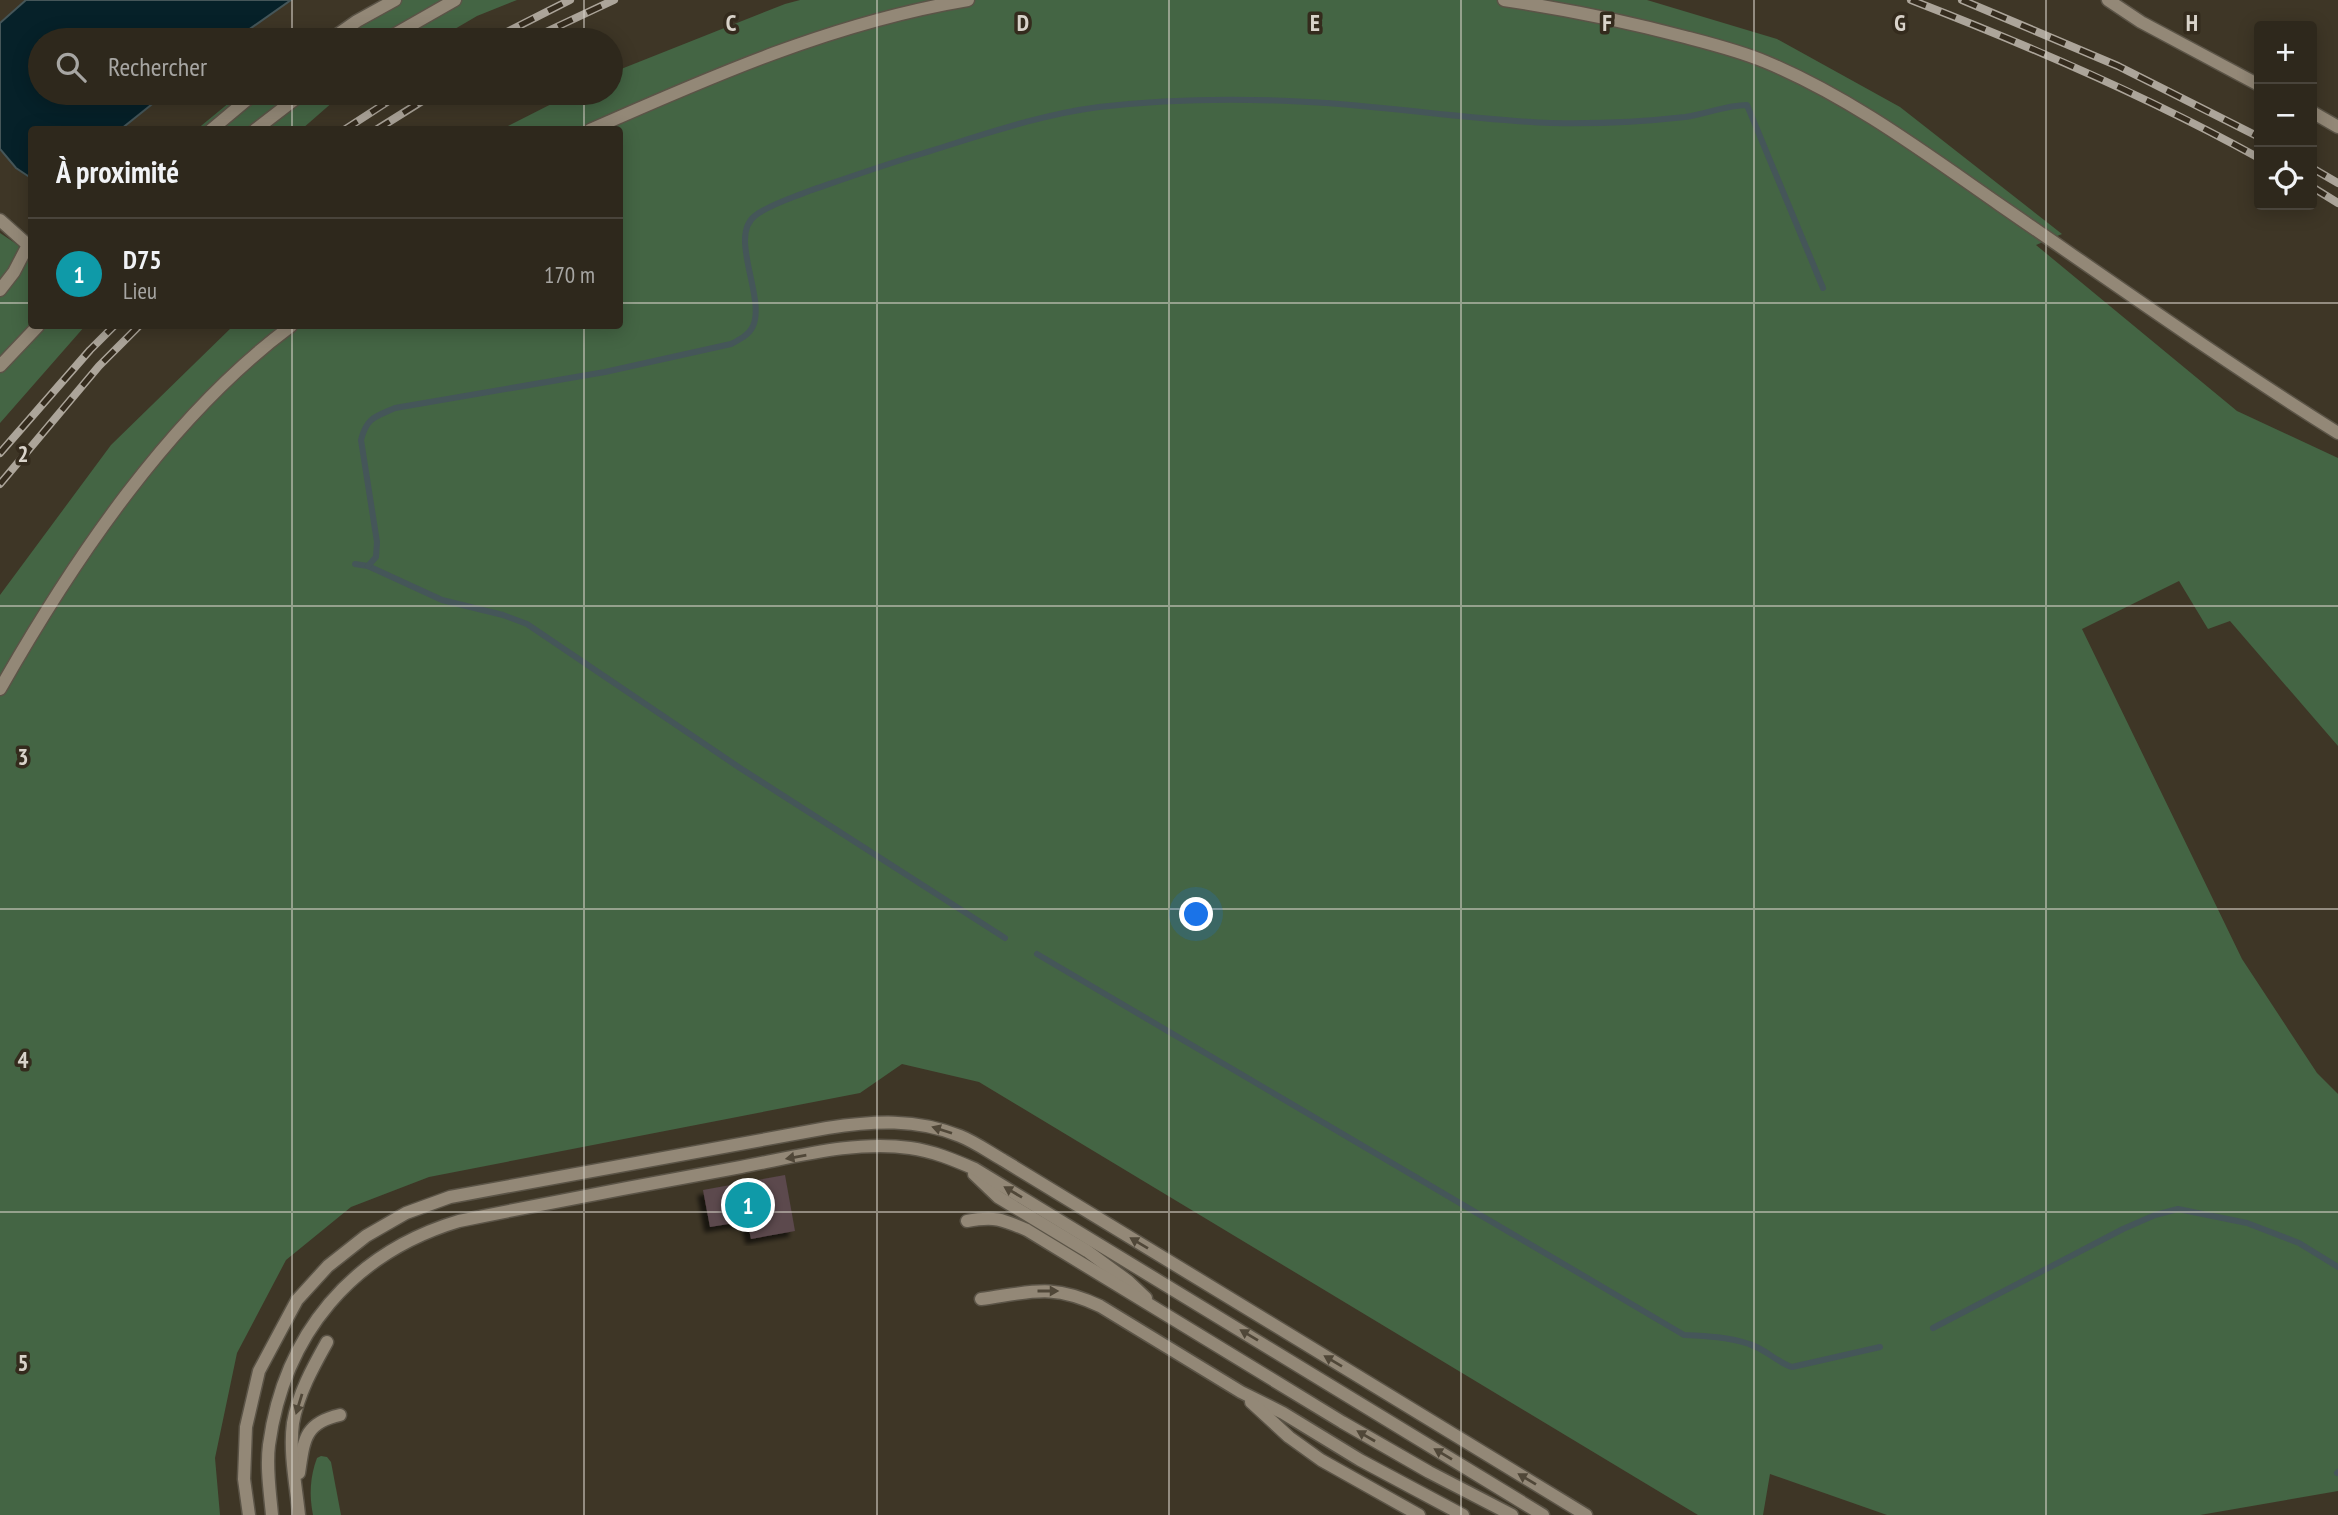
<!DOCTYPE html>
<html lang="fr">
<meta charset="utf-8">
<style>
:root{--surface:#2e281c;--page:#363025;--text:#f1f3f6;--muted:#a7a6a3;--line:#49443b;--accent:#db2777}
body{margin:0;font-family:"PT Sans Narrow",sans-serif;background:var(--page);color:var(--text)}
.controls{position:absolute;right:21px;top:21px;display:grid;overflow:hidden;border-radius:7px;box-shadow:0 4px 18px #0003}
.controls button{width:63px;height:63px;display:grid;place-items:center;padding:0;border:0;border-bottom:2px solid var(--line);background:var(--surface);color:var(--text);font:35px sans-serif}
.you{position:absolute;left:1197px;top:915px;width:24px;height:24px;margin:-18px;border:5px solid #fff;border-radius:50%;background:#1a73e8;box-shadow:0 0 0 10px #1a73e833}
.badge{display:grid;place-items:center;width:46px;height:46px;border-radius:50%;background:var(--accent);color:#fff;font-size:23px;font-weight:700}
.pin{position:absolute;translate:-50% -50%;border:4px solid #fff;box-shadow:0 2px 7px #0006}
.list{margin:0;padding:0;list-style:none}
h2{display:flex;justify-content:space-between;align-items:center;height:91px;margin:0;padding:0 28px;font-size:30px}
h2 small{font-size:23px;font-weight:400;color:var(--muted)}
.list li{display:grid;grid-template-columns:46px 1fr auto;gap:21px;align-items:center;box-sizing:border-box;height:112px;padding:0 28px;border-top:2px solid var(--line)}
.list b{display:block;font-size:26px;white-space:nowrap}
.list p{margin:0;font-size:23px;white-space:nowrap;color:var(--muted)}
.list em{font-size:23px;font-style:normal;color:var(--muted)}
.icon{flex:none;width:38px;height:38px;fill:none;stroke:currentColor;stroke-width:2;stroke-linecap:round;stroke-linejoin:round}
.map{position:relative;flex:none;width:2338px;height:1515px;overflow:hidden}
.search{position:absolute;background:var(--surface);box-shadow:0 4px 18px #0003;left:28px;top:28px;width:595px;height:77px;display:flex;align-items:center;gap:18px;box-sizing:border-box;padding:0 24px;border-radius:38px;color:var(--muted);font-size:26px}
.panel{position:absolute;background:var(--surface);box-shadow:0 4px 18px #0003;left:28px;top:126px;width:595px;height:203px;border-radius:7px}
.map>svg:first-child{display:block}
.green{fill:#446544}
.water{fill:#062129;stroke:#455659;stroke-width:2}
.lines{fill:none;stroke-linecap:round;stroke-linejoin:round}
.stream{stroke:#455659;stroke-width:6}
.building{fill:#5b484e;filter:url(#shadow)}
.minor-casing{stroke:#5b5447;stroke-width:15}
.minor{stroke:#938877;stroke-width:12}
.rail-casing{stroke:#aca59a;stroke-width:8}
.rail{stroke:#342b1d;stroke-width:5;stroke-dasharray:16;stroke-linecap:butt}
.oneway{fill:#504738}
.grid{fill:none;stroke:#d9d3ca;stroke-width:2;stroke-opacity:0.55}
.grid-label{font-size:23px;text-anchor:middle;font-weight:bold;fill:#d9d3ca;stroke:#342b1d;stroke-width:7;stroke-linejoin:round;paint-order:stroke}
</style>
<div class="map">
<svg width="2338" height="1515" viewBox="0 0 2338 1515">
<defs>
<filter id="shadow"><feDropShadow dx="-5.5" dy="5.5" stdDeviation="2" flood-color="#0009"/></filter>
</defs>
<rect width="100%" height="100%" fill="#3e3626"/>
<g class="green">
<polygon points="393,0 517,0 477,16 436,40 313,40"/>
<polygon points="800,0 1647,0 1777,39 1900,107 2062,234 2036,245 2237,411 2338,458 2338,746 2230,621 2208,629 2179,581 2082,629 2242,959 2317,1073 2338,1094 2338,1491 2200,1515 1887,1515 1770,1474 1763,1515 1698,1515 979,1082 902,1064 860,1093 429,1177 351,1207 286,1260 237,1353 215,1458 220,1515 0,1515 0,595 111,445 233,326 620,326 620,130 502,129 573,93 611,93 611,73 785,4"/>
<polygon points="241,93 348,93 334,101 302,129 196,130"/>
<polygon points="0,233 27,251 31,249 32,326 85,326 0,423"/>
<path d="M 321,1456 L 327,1457 L 331,1462 L 341,1515 L 313,1515 C 309,1495 310,1477 317,1458 Z"/>
</g>
<polygon class="water" points="26,0 291,0 234,40 40,40 40,93 166,93 121,129 32,130 31,178 16,168 0,149 0,23"/>
<g class="lines">
<g class="stream">
<polyline points="355,564 368,566 442,600 503,615 527,624 740,768 1005,938"/>
<path d="M 368,566 L 376,557 L 377,542 L 361,440 C 367,417 375,417 395,408 L 605,372 L 731,344 C 739,340 749,335 753,326 C 766,297 727,235 756,215 C 771,204 792,198 809,191 C 844,179 878,167 914,156 C 974,138 1036,115 1099,107 C 1168,99 1239,98 1308,102 C 1389,106 1470,120 1551,123 C 1596,124 1641,122 1685,117 C 1706,114 1727,105 1747,105 L 1823,288"/>
<path d="M 1037,954 L 1684,1335 C 1706,1336 1729,1337 1749,1344 C 1766,1349 1776,1362 1792,1367 L 1880,1347"/>
<polyline points="1933,1328 2123,1229 2155,1215 2178,1209 2247,1223 2299,1243 2338,1267"/>
<polyline points="2337,1473 2338,1472"/>
</g>
</g>
<polygon class="building" points="785,1175 795,1231 751,1239 747,1221 710,1227 703,1190"/>
<g class="lines">
<g class="minor-casing">
<g id="minor">
<path d="M 1504,0 C 1565,9 1625,21 1685,37 C 1712,44 1740,51 1766,62 C 1850,97 1925,153 2000,205 C 2112,282 2223,361 2338,433"/>
<polyline points="2108,0 2141,22 2259,85"/>
<polyline points="330,40 357,21 395,0"/>
<polyline points="385,40 455,0"/>
<polyline points="2312,112 2338,127"/>
<polyline points="211,130 255,93"/>
<polyline points="255,130 303,93"/>
<path d="M 590,130 C 712,76 835,22 968,0"/>
<polyline points="0,220 28,245 14,272 0,290"/>
<polyline points="0,366 38,326"/>
<path d="M 0,689 C 74,559 170,416 291,326"/>
<polyline points="974,1174 998,1197 1087,1251 1128,1281 1146,1298"/>
<path d="M 967,1221 C 994,1216 1002,1219 1027,1230 L 1342,1422 L 1429,1472 L 1512,1515"/>
<path d="M 981,1299 C 1031,1292 1052,1283 1100,1306 L 1241,1392 L 1283,1413 L 1360,1460 L 1463,1515"/>
<polyline points="1251,1402 1289,1437 1321,1460 1419,1515"/>
<path d="M 299,1473 C 304,1440 304,1423 340,1415"/>
<path d="M 249,1515 L 244,1479 L 246,1427 L 259,1371 L 297,1300 L 328,1266 L 366,1236 L 406,1213 L 450,1197 L 827,1128 C 873,1121 916,1118 960,1136 C 975,1142 989,1152 1003,1160 L 1586,1515"/>
<path d="M 272,1515 C 270,1492 266,1468 269,1445 C 284,1334 352,1253 459,1221 C 553,1202 647,1184 741,1167 C 795,1157 855,1140 910,1148 C 933,1151 954,1160 975,1169 L 1543,1515"/>
<path d="M 299,1515 C 296,1486 289,1452 293,1423 C 298,1394 313,1367 327,1342"/>
</g>
</g>
<use href="#minor" class="minor"/>
<g class="rail-casing">
<g id="rail">
<path d="M 1911,0 C 2030,46 2147,96 2259,158"/>
<polyline points="1962,0 2118,66 2259,137"/>
<polyline points="491,40 570,0"/>
<polyline points="529,40 614,0"/>
<polyline points="344,130 401,93"/>
<polyline points="376,130 435,93"/>
<polyline points="2312,168 2338,183"/>
<polyline points="2312,187 2338,203"/>
<polyline points="0,453 90,350 114,326"/>
<polyline points="0,484 99,366 139,326"/>
</g>
</g>
<use href="#rail" class="rail"/>
</g>
<defs><path id="oneway-solid" d="M-6-.8H1V-3.2L6.5 0L1 3.2V.8H-6Z" transform="scale(1.75)"/></defs>
<g class="oneway">
<use href="#oneway-solid" transform="translate(942 1130) rotate(-162)"/>
<use href="#oneway-solid" transform="translate(796 1157) rotate(170)"/>
<use href="#oneway-solid" transform="translate(1013 1192) rotate(-149)"/>
<use href="#oneway-solid" transform="translate(1139 1243) rotate(-149)"/>
<use href="#oneway-solid" transform="translate(1048 1291)"/>
<use href="#oneway-solid" transform="translate(1249 1335) rotate(-149)"/>
<use href="#oneway-solid" transform="translate(1333 1361) rotate(-149)"/>
<use href="#oneway-solid" transform="translate(299 1404) rotate(107)"/>
<use href="#oneway-solid" transform="translate(1366 1436) rotate(-150)"/>
<use href="#oneway-solid" transform="translate(1443 1454) rotate(-149)"/>
<use href="#oneway-solid" transform="translate(1527 1479) rotate(-149)"/>
</g>
<path class="grid" d="M 292,0 L 292,40M 584,0 L 584,40M 877,0 L 877,1515M 1169,0 L 1169,1515M 1461,0 L 1461,1515M 1754,0 L 1754,1515M 2046,0 L 2046,1515M 292,93 L 292,130M 584,93 L 584,130M 0,303 L 32,303M 620,303 L 2338,303M 292,326 L 292,1515M 584,326 L 584,1515M 0,606 L 2338,606M 0,909 L 2338,909M 0,1212 L 2338,1212"/>
<g class="grid-label">
<text x="731" y="31">C</text>
<text x="1023" y="31">D</text>
<text x="1315" y="31">E</text>
<text x="1607" y="31">F</text>
<text x="1900" y="31">G</text>
<text x="2192" y="31">H</text>
<text x="23" y="462">2</text>
<text x="23" y="765">3</text>
<text x="23" y="1068">4</text>
<text x="23" y="1371">5</text>
</g>
</svg>
<div class="controls">
<button>+</button>
<button>−</button>
<button><svg class="icon" aria-label="locate" viewBox="0 0 24 24"><circle cx="12" cy="12" r="6"/><path d="M12 2v4M12 18v4M2 12h4M18 12h4"/></svg></button>
</div>
<div class="you"></div>
<div class="pin badge" style="left:748px;top:1205px;background:#0f9aa8">1</div>
<div class="search"><svg class="icon" aria-label="search" viewBox="0 0 24 24"><circle cx="10" cy="10" r="6"/><path d="M15 15l6 6"/></svg>Rechercher</div>
<section class="panel">
<h2>À proximité<small></small></h2>
<ul class="list">
<li><span class="badge" style="background:#0f9aa8">1</span><div><b>D75</b><p>Lieu</p></div><em>170 m</em></li>
</ul>
</section>
</div>
